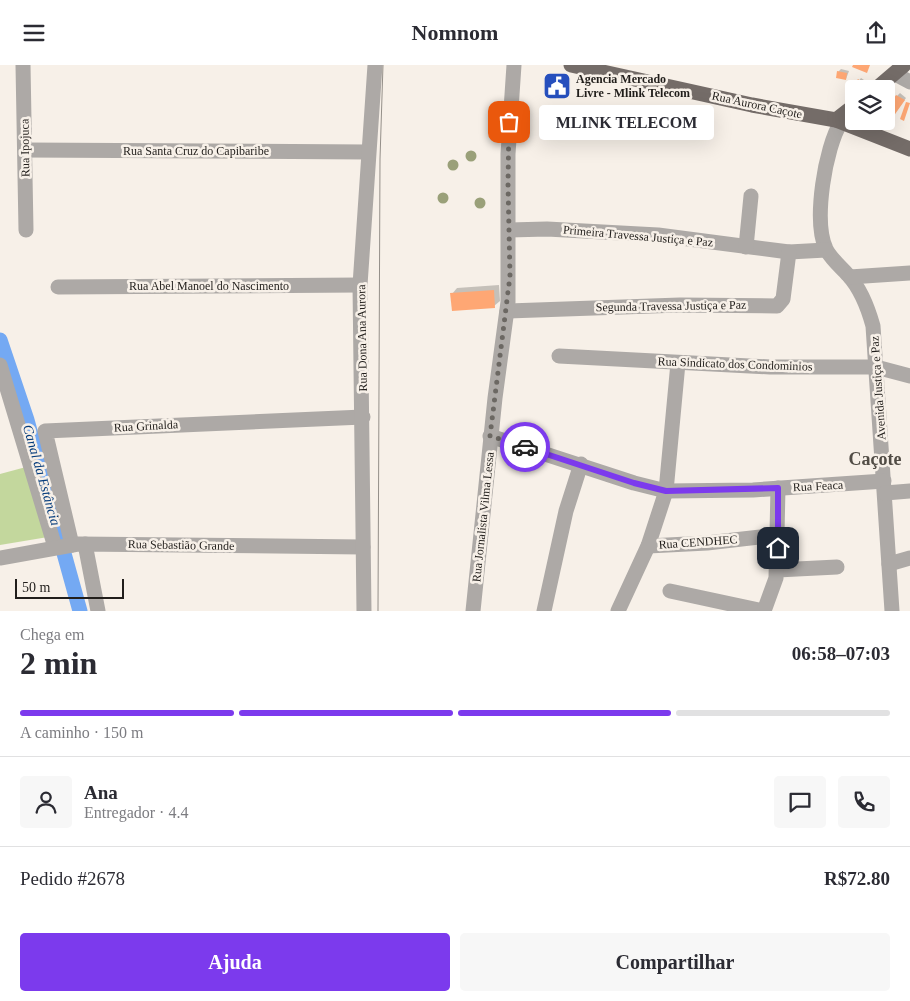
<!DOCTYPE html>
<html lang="pt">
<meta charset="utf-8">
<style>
:root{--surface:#fff;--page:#f7f7f7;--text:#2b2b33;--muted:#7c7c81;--line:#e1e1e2;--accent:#7c3aed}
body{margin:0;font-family:Georgia,serif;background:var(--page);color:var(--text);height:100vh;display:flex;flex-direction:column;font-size:19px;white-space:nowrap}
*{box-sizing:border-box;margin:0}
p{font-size:16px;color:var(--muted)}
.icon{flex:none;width:28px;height:28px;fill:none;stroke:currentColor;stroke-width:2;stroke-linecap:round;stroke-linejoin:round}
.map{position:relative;height:546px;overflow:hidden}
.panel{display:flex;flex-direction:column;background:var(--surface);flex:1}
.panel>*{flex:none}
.fabs{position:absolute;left:845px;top:15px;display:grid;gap:10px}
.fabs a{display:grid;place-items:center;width:50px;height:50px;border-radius:5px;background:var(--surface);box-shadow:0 5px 20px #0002;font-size:25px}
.scale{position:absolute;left:15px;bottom:12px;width:109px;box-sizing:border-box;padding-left:5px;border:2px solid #211e1b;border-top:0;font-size:14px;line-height:18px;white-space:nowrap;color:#211e1b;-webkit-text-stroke:4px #f7f0e8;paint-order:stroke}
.pin{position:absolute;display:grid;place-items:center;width:42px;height:42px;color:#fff;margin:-21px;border-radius:10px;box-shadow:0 2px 8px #0006}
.courier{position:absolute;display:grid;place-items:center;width:50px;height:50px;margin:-25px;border:4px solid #7c3aed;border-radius:50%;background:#fff;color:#222;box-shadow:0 1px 6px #0007}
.bubble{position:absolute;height:35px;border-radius:5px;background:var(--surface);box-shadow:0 5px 20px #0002;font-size:16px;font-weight:600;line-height:35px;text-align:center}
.headline em{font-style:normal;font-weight:600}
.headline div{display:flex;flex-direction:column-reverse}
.headline{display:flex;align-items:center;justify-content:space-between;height:85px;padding:0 20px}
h1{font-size:32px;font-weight:600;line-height:38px}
.bar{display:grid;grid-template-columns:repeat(4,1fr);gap:8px 5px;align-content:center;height:60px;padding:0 20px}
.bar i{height:6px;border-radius:4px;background:var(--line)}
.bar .selected{background:var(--accent)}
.bar p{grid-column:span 4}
.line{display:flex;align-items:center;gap:12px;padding:0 20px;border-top:1px solid var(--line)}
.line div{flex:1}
.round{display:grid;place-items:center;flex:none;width:52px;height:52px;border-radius:5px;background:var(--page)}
.button{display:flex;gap:10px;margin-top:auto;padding:10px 20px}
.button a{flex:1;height:58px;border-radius:5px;background:var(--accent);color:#fff;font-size:20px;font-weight:600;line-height:58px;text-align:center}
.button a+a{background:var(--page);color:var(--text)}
header{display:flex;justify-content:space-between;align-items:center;height:65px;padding:0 20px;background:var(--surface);font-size:22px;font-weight:600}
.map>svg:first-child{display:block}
</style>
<header><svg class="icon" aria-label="menu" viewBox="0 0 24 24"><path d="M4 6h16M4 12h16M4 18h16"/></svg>Nomnom<svg class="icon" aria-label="share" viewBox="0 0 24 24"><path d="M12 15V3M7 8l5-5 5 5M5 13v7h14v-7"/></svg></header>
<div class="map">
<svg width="910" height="546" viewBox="0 0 910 546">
<rect width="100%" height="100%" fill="#f7f0e8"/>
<polygon fill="#c3d79d" points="26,402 48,472 0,480 0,409"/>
<g fill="#0003">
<polygon points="841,4 849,6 846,14 838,7"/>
<polygon points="861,13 867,17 863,24 856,24 854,22"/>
<polygon points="900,28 906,33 895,48 897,31"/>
<polygon points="499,220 500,236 494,241 452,229 457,223"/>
</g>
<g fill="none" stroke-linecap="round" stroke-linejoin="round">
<polyline stroke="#74a9f3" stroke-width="15" points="0,275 27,355 80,546"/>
</g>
<g fill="#fea774">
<polygon points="853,0 870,0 867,8 852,2"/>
<polygon points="837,6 847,8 846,15 836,13"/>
<polygon points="858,14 866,20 864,24 852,22"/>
<polygon points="896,30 905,35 893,52 886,48 886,45"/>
<polygon points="906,37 910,38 904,56 900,54"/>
<polygon points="494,225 495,243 452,246 450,228"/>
</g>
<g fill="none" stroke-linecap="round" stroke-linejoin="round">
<g stroke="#ada9a6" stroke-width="15">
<polyline points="23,0 26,165"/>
<polyline points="895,9 910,17"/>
<path d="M 841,57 C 825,83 813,156 826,184 C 831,194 841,202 848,210 C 861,224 868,243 873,261 L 892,546"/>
<polyline points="25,85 368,87"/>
<polyline points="509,165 547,164 658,170 789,187 826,185"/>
<polyline points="746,182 751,131"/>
<polyline points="850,212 910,208"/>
<polyline points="58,222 360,220"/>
<polyline points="507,246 680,240 777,241 783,234 789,187"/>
<polyline points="559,291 770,302 876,302 910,311"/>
<polyline points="0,300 55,482"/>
<polyline points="490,371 634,418 666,426 753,425 884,416"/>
<polyline points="885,428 910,426"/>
<polyline points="85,479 98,546"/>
<polyline points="72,480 45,366 363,352"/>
<polyline points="648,481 707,478 778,470"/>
<polyline points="0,493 78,479 363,482"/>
<polyline points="889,499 910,493"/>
<polyline points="777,505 837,502"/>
<polyline points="670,526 763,546"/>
<polyline points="364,546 360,220 375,0"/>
<polyline points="473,546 495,333 508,237 508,89 514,0"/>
<polyline points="544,546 566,446 581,399"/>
<polyline points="618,546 648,481 666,426 678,298"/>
<polyline points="764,546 776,513 778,423"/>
</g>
<g stroke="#746c68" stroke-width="15">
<polyline points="571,0 752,40 836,55 910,84"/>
<polyline points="876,24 904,0"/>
<polyline points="836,55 854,41"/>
</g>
<polyline stroke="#948f89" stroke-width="1" points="378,546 380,94 383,0"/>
</g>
<g fill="#9aa079">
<circle cx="471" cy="91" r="5.5"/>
<circle cx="453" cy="100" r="5.5"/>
<circle cx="443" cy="133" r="5.5"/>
<circle cx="480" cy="138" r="5.5"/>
</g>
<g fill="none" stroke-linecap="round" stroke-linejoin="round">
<polyline stroke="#6c6863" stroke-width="5" stroke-dasharray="0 9" points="509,57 508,119 510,211 490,371 525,382"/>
<polyline stroke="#7c3aed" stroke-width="6" points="525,382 634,418 666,426 778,423 778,483"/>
</g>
<defs>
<symbol id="civic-square" viewBox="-11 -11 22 22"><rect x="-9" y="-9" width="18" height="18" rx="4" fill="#264fbd" stroke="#f7f0e8"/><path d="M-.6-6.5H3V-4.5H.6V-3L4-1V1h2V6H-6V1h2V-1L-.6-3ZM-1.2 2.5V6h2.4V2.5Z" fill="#fff"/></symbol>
</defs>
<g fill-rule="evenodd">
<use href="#civic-square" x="541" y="5" width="32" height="32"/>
</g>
<g text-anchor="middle" stroke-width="5" stroke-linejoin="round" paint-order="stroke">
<g font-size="12" font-weight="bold" fill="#211e1b" stroke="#f7f0e8" text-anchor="start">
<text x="576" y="18">Agencia Mercado<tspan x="576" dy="14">Livre - Mlink Telecom</tspan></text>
</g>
<g font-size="12" fill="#211e1b" stroke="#f7f0e8">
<text transform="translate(757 40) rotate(12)" y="4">Rua Aurora Caçote</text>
<text transform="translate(25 83) rotate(-91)" y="4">Rua Ipojuca</text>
<text x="196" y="90">Rua Santa Cruz do Capibaribe</text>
<text transform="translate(638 171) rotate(5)" y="4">Primeira Travessa Justiça e Paz</text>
<text x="209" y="225">Rua Abel Manoel do Nascimento</text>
<text transform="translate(671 241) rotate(-1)" y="4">Segunda Travessa Justiça e Paz</text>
<text transform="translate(362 273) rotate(-91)" y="4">Rua Dona Ana Aurora</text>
<text transform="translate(735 299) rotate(2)" y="4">Rua Sindicato dos Condominios</text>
<text transform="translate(878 323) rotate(-94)" y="4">Avenida Justiça e Paz</text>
<text transform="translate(146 361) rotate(-3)" y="4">Rua Grinalda</text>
<text transform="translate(818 421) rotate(-3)" y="4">Rua Feaca</text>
<text transform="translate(483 452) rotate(-84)" y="4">Rua Jornalista Vilma Lessa</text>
<text transform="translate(698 477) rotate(-4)" y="4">Rua CENDHEC</text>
<text transform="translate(181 480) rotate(1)" y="4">Rua Sebastião Grande</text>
</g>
<g font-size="14" font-style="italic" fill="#053c7c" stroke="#f7f0e8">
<text transform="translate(42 410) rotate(74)" y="5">Canal da Estância</text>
</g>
<g font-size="18" font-weight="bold" fill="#514c45" stroke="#f7f0e8">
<text x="875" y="400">Caçote</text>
</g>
</g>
</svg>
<div class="fabs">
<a><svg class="icon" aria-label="layers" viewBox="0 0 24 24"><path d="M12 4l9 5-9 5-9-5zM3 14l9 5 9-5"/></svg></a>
</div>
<div class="scale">50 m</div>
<div class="pin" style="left:509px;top:57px;background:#ea580c"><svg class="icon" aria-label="bag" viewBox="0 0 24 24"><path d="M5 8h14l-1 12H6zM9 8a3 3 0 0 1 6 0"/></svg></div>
<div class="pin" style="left:778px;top:483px;background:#1f2937"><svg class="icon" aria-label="home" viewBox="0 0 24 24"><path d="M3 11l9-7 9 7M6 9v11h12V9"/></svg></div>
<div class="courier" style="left:525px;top:382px"><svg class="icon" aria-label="car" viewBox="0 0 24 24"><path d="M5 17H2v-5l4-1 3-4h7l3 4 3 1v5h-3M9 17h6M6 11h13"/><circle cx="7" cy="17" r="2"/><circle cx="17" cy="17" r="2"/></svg></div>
<div class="bubble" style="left:539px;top:40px;width:175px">MLINK TELECOM</div>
</div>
<section class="panel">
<div class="headline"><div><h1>2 min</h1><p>Chega em</p></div><em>06:58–07:03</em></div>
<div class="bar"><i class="selected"></i><i class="selected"></i><i class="selected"></i><i></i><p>A caminho · 150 m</p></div>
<div class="line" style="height:90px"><a class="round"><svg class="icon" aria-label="person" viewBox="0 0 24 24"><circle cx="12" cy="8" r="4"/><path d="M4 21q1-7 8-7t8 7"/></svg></a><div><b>Ana</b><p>Entregador · 4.4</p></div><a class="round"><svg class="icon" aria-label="chat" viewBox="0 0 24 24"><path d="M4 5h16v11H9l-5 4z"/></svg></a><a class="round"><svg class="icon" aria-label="phone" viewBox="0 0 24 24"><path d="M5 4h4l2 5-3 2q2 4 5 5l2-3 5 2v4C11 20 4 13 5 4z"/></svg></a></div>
<div class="line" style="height:65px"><div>Pedido #2678</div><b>R$72.80</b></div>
<div class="button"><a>Ajuda</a><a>Compartilhar</a></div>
</section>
